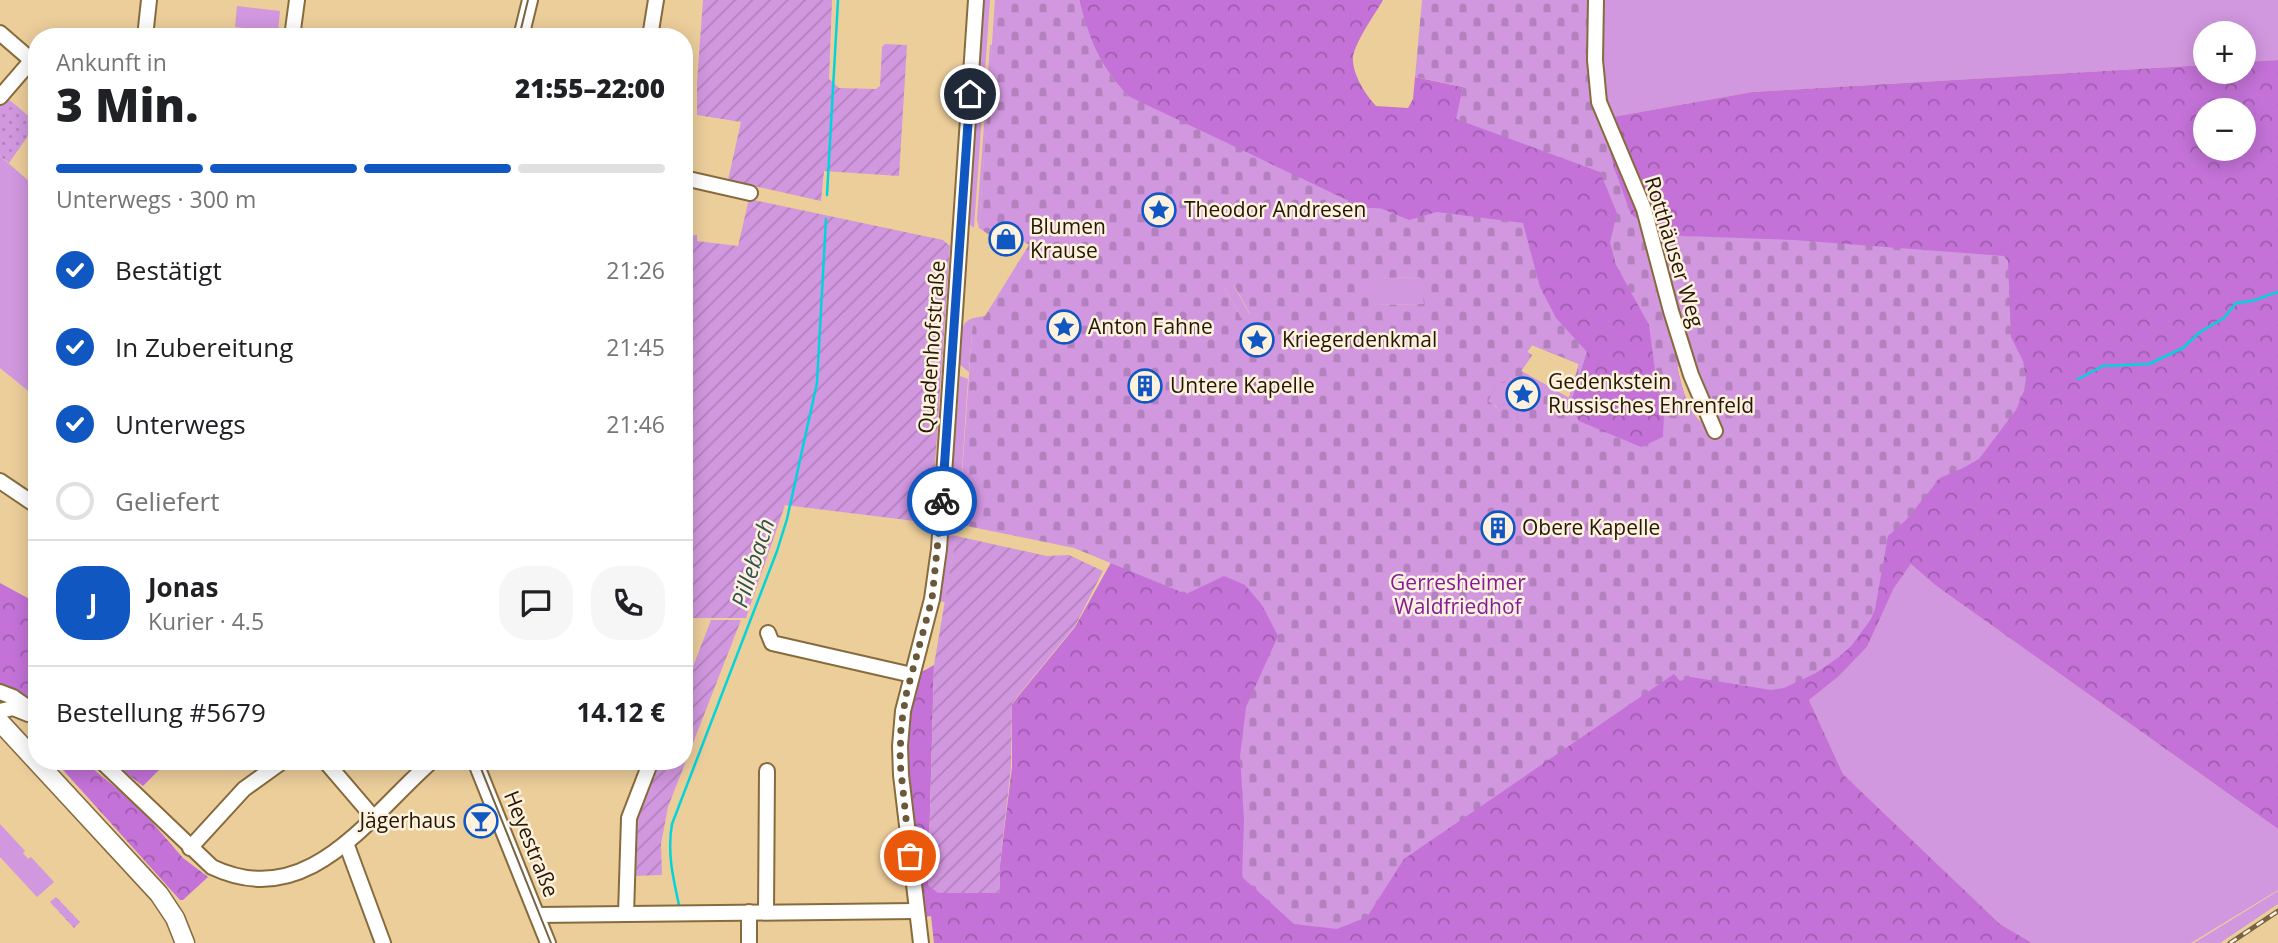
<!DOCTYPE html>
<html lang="de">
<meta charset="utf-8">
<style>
:root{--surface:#fff;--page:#f6f6f6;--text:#202124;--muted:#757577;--line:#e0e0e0;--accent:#1157c2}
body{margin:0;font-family:"Open Sans",sans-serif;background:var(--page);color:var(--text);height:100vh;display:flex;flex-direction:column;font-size:26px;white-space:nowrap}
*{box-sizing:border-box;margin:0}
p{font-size:23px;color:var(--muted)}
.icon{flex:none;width:38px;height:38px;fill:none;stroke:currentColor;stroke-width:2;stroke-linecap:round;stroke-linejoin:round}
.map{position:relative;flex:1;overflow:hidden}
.details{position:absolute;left:28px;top:28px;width:665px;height:742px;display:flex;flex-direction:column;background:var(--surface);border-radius:28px;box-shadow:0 4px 18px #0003}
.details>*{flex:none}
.buttons{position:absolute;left:2193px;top:21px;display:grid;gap:14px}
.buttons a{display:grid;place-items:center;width:63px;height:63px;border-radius:50%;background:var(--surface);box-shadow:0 4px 18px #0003;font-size:35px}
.pin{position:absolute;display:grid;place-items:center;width:60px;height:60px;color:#fff;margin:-30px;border:4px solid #fff;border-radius:50%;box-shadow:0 2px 7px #0007}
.courier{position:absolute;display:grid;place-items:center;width:70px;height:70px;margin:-35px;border:5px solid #1157c2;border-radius:50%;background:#fff;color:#222;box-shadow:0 2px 9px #0007}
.head em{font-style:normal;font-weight:800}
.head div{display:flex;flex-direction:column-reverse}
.head{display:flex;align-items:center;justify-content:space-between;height:119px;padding:0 28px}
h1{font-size:46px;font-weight:800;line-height:52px}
.bar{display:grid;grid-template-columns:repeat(4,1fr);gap:10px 7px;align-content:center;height:84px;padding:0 28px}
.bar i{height:9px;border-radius:5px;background:var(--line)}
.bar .on{background:var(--accent)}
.bar p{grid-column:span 4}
.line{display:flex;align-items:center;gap:18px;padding:0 28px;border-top:2px solid var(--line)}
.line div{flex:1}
.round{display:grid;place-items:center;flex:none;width:74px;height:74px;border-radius:28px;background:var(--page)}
ol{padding:0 28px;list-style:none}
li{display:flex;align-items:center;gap:21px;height:77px}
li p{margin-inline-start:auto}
li .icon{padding:7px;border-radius:50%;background:var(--accent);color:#fff;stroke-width:4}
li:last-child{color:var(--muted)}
li i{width:38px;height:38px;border:4px solid var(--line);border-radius:50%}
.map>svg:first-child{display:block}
</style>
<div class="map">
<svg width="2278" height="943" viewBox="0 0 2278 943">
<defs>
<pattern id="forest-crowns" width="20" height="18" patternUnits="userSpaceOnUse" patternTransform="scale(1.75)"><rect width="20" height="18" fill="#c472d8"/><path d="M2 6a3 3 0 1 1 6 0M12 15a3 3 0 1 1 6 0" fill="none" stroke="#9f5dad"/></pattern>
<pattern id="cemetery-stones" width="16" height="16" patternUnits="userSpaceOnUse" patternTransform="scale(1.75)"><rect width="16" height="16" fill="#d197df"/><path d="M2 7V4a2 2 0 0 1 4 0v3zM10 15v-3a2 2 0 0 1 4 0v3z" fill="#b381be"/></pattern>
<pattern id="park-dots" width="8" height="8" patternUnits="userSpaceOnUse" patternTransform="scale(1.75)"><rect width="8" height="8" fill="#d197df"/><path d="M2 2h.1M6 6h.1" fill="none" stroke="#b381be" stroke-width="1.8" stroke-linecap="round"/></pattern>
<pattern id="garden-furrows" width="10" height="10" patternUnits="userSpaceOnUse" patternTransform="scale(1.75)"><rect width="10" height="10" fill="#d197df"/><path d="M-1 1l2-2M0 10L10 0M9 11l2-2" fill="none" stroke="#b381be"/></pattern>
</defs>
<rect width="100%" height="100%" fill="#ecce9b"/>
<g fill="#d197df">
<polygon points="981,0 990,0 974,228 967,222"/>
<polygon points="1598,0 2278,0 2278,60 2244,62 2244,33 2205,33 2205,65 1752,92 1607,118 1600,85"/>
<polygon points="237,6 280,11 278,32 235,27"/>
<polygon points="990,45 992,45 979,228 977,219"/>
<polygon points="0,156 37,188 37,398 0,368"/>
<polygon points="1421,277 1424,304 1370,305 1369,285 1386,278"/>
<polygon points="1233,284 1250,315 1242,319 1225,289"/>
<path d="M 973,318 L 969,372 L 959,364 C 960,349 956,323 973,318 Z"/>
<polygon points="960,376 968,379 959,514 949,513"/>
<polygon points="1508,377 1529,392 1523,422 1487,401 1498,382"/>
<polygon points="948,535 956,536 945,602 938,601"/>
<polygon points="1911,564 1935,585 2278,829 2278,890 2191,943 2032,943 2000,924 1843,774 1809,700 1838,677 1867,647 1894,588"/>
<polygon points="0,824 25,851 23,853 28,859 31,857 54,882 37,897 0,857"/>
<polygon points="2278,891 2278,904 2220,943 2194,943"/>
</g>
<g fill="url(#forest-crowns)" fill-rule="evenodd">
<path d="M 1079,0 L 1383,0 C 1376,13 1351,47 1353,61 C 1354,77 1366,95 1376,106 L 1408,108 L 1413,99 L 1415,77 L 1463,87 L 1457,119 L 1607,118 L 1752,92 L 2205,65 L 2205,72 L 2244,72 L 2244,62 L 2278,60 L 2278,829 L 1935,585 L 1911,564 L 1894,588 L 1867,647 L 1838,677 L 1809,700 L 1843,774 L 2000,924 L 2032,943 L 934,943 L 931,916 L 925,917 L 907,759 L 910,710 L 920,673 L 934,665 L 928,885 L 1000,893 L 1000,864 L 1012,767 L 1012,704 L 1075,627 L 1226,356 L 1335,362 L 1424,304 L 1421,276 L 1128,96 C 1099,65 1089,40 1079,0 ZM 2205,110 L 2244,110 L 2244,149 L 2205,149 ZM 1532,345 L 1579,364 L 1569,398 L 1521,371 L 1532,355 L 1527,352 ZM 1685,363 L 1708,419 L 1701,422 C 1686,410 1682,385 1677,367 ZM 1509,377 L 1529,392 L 1523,422 L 1518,419 L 1515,407 L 1504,404 L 1497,408 L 1488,401 L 1498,382 L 1504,383 Z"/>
<polygon points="0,583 37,603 37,704 0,685"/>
<polygon points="55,761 83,761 87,764 137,805 183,858 208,877 183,900 180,900"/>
<polygon points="111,761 168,761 143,786"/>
</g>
<path fill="url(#cemetery-stones)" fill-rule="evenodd" d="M 995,0 L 1079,0 C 1090,40 1099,65 1128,96 L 1364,208 L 1380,208 L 1409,220 L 1437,212 L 1523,223 L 1540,287 L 1556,318 L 1587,352 L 1570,405 L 1579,421 L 1641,447 L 1663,437 L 1664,413 L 1656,378 L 1649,325 L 1616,265 L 1610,242 L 1617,213 L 1600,172 L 1456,119 L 1463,87 L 1415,77 L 1422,0 L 1593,0 L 1602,120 L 1614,168 L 1631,214 L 1659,235 L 1794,240 L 2004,256 L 2008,261 L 2011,337 L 2023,361 L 2026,378 L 2024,391 L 2016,410 L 1979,459 L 1965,467 L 1940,478 L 1906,520 L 1888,536 L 1875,609 L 1871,619 L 1852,645 L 1839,657 L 1816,673 L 1784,688 L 1771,690 L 1691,677 L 1680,681 L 1674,674 L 1404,859 L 1367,917 L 1337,929 L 1294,924 L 1242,877 L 1244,821 L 1240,756 L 1246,707 L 1278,636 L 1262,605 L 1245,585 L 1224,576 L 1186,594 L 1074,548 L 967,526 L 962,524 L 959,517 L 973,318 L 985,316 L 1029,245 L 1002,227 L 994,238 L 979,228 ZM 1420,277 L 1424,304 L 1370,305 L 1370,285 L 1386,278 ZM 1234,285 L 1250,314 L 1242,319 L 1225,289 ZM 1263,325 L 1271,328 L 1275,335 L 1271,338 L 1270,345 L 1256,353 L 1250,350 L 1245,352 L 1242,337 L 1249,331 ZM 1532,345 L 1579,364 L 1569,398 L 1521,371 L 1532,355 L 1527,352 ZM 1685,363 L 1708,419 L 1701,422 C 1686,410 1682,385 1677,367 ZM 1509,377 L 1529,392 L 1523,422 L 1518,419 L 1515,407 L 1504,404 L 1497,408 L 1488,401 L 1498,382 L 1504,383 Z"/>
<g fill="url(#park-dots)">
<polygon points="6,97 37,123 9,163 0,156 0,105"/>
<polygon points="56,897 80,922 74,928 50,902"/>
</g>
<g fill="url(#garden-furrows)">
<polygon points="703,0 832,0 829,79 839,88 876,89 880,86 882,47 885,44 907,45 899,176 824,171 821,201 728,180 741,122 697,115 697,82"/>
<polygon points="749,199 943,240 950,246 931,523 785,505 746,618 692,618 691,603 684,596 684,237 697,235 697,241 738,246"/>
<polygon points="956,536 1047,556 1069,555 1103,571 1075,626 1012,703 1011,767 1000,864 1000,893 938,893 928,885 934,665"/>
<polygon points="711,620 741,620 668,807 661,844 662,875 632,876 636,818 657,761 684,761 684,690"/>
</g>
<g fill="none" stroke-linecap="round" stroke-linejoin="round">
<g stroke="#00d4dc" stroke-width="2.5">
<polyline points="827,195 838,0"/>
<polyline points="2078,379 2103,366 2149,364 2183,348 2200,332 2224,318 2236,303 2252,301 2278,292"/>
<path d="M 679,905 C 673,878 667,852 672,824 L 777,551 L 787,519 L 813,401 L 817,383 L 826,219"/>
</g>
<defs>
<g id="minor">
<polyline points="1596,0 1595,60 1599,102 1644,209 1671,311 1691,375 1715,431"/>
<polyline points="0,33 37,65"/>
<polyline points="145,37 149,0"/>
<polyline points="292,37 297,0"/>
<polyline points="521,37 530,0"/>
<polyline points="650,37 656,0"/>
<polyline points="0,97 31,61"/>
<polyline points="684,178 750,193"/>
<polyline points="0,481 37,506"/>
<polyline points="768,633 772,643 912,675"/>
<polyline points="0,692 13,697 37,714"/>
<polyline points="0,711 13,708 28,714"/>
<path d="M 101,761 L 212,867 C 308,913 369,816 432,761"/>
<polyline points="325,761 373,817"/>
<polyline points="475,761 548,943"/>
<polyline points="346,843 383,943"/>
<polyline points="190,848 244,789 283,761"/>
<polyline points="749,912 749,943"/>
<polyline points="766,912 767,771"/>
<polyline points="626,914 629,818 651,761"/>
<polyline points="537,915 917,911"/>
<polyline points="921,943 901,775 900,746 903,711 932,599 939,549 976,0"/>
</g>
<polyline id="major" points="0,722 159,894 175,918 185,943"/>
</defs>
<use href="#minor" stroke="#876b3c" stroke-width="18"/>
<use href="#major" stroke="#876b3c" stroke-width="21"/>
<use href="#minor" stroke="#fff" stroke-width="14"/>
<use href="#major" stroke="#fff" stroke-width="18"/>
<g stroke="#776443" stroke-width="2">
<polyline points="519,37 528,0"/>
<polyline points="478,761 551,943"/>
</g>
<defs>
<polyline id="rail" points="2230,943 2278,911"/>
</defs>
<use href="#rail" stroke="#776443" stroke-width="5"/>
<use href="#rail" stroke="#fef1dd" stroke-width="2.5" stroke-dasharray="8" stroke-linecap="butt"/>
</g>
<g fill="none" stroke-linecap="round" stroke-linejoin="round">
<polyline stroke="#695839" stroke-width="7" stroke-dasharray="0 12.6" points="910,856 900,762 901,727 906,695 932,599 942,501"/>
<polyline stroke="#1157c2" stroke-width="9" points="942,501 970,94"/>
</g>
<defs>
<symbol id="sight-ring" viewBox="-11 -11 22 22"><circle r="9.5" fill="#fef1dd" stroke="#1157c2" stroke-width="1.5"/><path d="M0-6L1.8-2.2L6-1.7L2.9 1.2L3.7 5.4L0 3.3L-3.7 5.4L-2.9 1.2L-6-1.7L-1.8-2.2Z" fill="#1157c2"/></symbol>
<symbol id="shop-ring" viewBox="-11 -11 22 22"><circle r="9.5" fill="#fef1dd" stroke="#1157c2" stroke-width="1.5"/><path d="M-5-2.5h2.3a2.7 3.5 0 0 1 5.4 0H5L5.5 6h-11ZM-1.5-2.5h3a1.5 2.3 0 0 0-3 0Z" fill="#1157c2"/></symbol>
<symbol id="building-ring" viewBox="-11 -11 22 22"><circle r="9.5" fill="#fef1dd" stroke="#1157c2" stroke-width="1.5"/><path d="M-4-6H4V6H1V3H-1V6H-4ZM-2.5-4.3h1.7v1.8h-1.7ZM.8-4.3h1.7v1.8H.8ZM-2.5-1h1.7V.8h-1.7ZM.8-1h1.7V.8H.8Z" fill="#1157c2"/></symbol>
<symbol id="bar-ring" viewBox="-11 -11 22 22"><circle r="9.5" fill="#fef1dd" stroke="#1157c2" stroke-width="1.5"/><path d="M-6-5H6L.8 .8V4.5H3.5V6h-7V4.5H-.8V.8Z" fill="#1157c2"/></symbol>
</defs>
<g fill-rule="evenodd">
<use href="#sight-ring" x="1140" y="191" width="38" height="38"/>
<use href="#shop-ring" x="987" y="220" width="38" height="38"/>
<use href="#sight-ring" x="1045" y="308" width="38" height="38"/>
<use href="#sight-ring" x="1238" y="321" width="38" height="38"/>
<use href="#building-ring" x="1126" y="367" width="38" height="38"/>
<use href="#sight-ring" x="1504" y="375" width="38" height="38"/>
<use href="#building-ring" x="1479" y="509" width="38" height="38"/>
<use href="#bar-ring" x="462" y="802" width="38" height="38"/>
</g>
<g text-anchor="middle" stroke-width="5" stroke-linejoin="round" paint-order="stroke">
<g font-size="21" fill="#231804" stroke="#fef1dd" text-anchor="start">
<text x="1184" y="217">Theodor Andresen</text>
<text x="1030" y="234">Blumen<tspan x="1030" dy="24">Krause</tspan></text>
<text x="1088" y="334">Anton Fahne</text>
<text x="1282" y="347">Kriegerdenkmal</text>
<text x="1548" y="389">Gedenkstein<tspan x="1548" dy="24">Russisches Ehrenfeld</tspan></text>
<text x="1170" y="393">Untere Kapelle</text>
<text x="1522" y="535">Obere Kapelle</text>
<text x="456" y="828" text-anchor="end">Jägerhaus</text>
</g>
<g font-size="21" fill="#231804" stroke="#fef1dd">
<text transform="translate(1674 252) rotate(73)" y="7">Rotthäuser Weg</text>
<text transform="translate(932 347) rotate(-86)" y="7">Quadenhofstraße</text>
<text transform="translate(531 844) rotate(68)" y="7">Heyestraße</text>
</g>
<g font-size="21" fill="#841b99" stroke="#fef1dd">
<text x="1458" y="590">Gerresheimer<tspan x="1458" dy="24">Waldfriedhof</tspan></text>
</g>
<g font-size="23" font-style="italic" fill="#315354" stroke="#fef1dd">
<text transform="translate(753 563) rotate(-72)" y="8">Pillebach</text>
</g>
</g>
</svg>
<div class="buttons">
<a>+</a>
<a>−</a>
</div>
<div class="pin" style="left:910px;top:856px;background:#ea580c"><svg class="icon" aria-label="bag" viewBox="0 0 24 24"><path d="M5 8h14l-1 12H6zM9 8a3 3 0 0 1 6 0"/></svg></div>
<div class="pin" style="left:970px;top:94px;background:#1f2937"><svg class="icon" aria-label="home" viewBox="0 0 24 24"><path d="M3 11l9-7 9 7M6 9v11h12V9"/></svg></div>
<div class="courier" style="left:942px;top:501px"><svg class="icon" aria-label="bike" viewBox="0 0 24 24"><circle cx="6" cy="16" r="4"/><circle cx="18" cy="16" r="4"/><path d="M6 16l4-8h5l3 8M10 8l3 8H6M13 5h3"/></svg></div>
<section class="details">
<div class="head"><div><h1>3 Min.</h1><p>Ankunft in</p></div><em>21:55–22:00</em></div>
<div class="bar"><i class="on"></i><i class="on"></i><i class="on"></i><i></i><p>Unterwegs · 300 m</p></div>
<ol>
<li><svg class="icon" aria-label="check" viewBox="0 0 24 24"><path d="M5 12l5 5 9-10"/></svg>Bestätigt<p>21:26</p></li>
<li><svg class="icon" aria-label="check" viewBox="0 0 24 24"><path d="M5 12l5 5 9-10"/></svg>In Zubereitung<p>21:45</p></li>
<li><svg class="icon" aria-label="check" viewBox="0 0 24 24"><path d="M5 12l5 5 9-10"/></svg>Unterwegs<p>21:46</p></li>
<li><i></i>Geliefert</li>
</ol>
<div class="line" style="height:126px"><b class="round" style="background:var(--accent);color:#fff">J</b><div><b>Jonas</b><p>Kurier · 4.5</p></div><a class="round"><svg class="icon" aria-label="chat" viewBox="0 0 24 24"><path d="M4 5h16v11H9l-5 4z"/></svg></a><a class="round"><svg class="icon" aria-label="phone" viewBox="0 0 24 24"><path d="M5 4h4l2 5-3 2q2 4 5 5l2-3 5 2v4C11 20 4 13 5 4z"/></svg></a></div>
<div class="line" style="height:91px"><div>Bestellung #5679</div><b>14.12 €</b></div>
</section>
</div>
